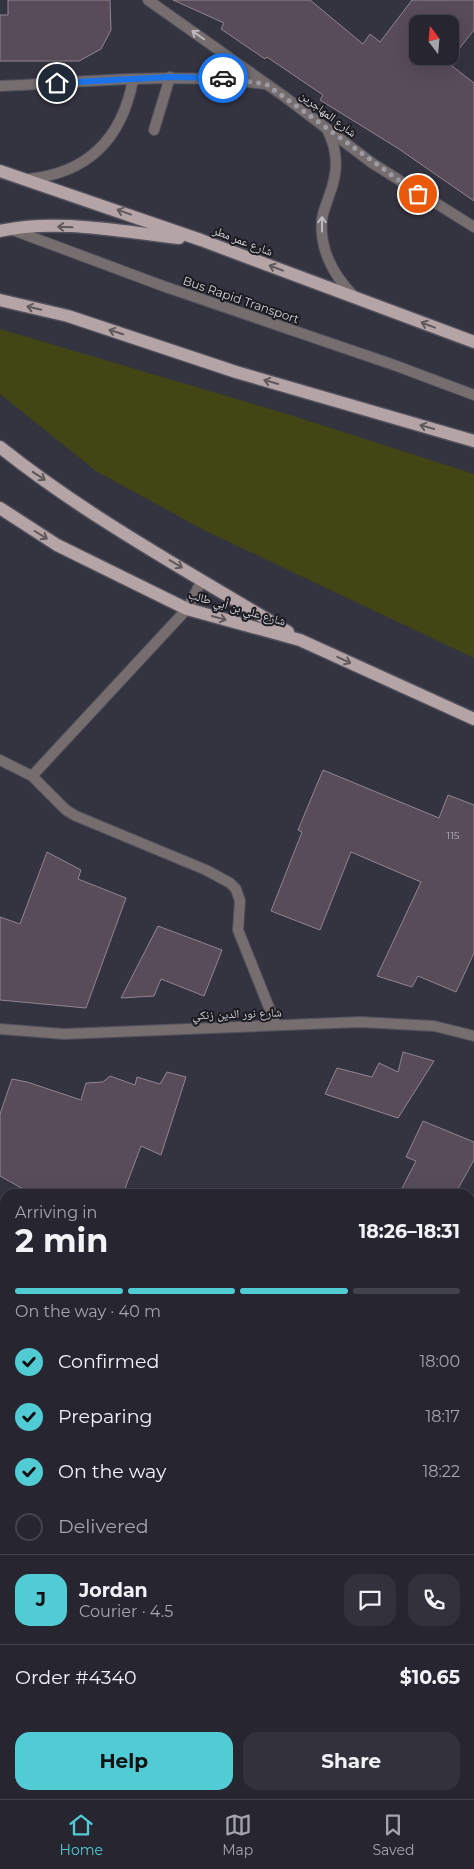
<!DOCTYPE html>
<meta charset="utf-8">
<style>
:root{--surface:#272630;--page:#33323c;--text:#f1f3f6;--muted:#a4a5ab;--line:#43434c;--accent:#51ccd4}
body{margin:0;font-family:Montserrat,"Noto Naskh Arabic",sans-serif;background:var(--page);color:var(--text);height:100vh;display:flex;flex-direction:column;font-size:19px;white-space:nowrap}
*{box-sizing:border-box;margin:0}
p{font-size:16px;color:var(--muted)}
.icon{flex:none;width:28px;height:28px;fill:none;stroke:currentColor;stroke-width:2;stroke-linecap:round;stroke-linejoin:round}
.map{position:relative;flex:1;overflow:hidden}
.side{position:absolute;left:0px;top:1189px;width:475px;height:611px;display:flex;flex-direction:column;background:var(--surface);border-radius:15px 15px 0 0;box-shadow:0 5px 20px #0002,0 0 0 1px var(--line)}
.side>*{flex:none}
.needle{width:32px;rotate:344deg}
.fabs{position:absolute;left:409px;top:15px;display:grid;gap:10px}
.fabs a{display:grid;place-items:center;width:50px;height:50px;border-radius:10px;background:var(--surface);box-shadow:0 5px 20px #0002,0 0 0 1px var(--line);font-size:25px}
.pin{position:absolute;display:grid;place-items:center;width:42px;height:42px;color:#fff;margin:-21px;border:2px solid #fff;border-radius:50%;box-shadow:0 1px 5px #0007}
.courier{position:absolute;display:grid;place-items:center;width:50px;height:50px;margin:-25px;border:4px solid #1a73e8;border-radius:50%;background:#fff;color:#222;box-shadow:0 1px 6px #0007}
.summary em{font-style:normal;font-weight:700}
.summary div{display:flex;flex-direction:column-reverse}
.summary{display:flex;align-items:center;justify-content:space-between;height:85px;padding:0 15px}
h1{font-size:32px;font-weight:700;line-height:38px}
.bar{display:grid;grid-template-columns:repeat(4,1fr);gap:8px 5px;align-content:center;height:60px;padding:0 15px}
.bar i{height:6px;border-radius:4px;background:var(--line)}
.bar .current{background:var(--accent)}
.bar p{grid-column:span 4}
.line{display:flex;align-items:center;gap:12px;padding:0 15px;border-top:1px solid var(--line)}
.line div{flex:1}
.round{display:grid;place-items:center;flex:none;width:52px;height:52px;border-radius:15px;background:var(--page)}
ol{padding:0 15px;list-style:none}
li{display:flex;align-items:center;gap:15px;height:55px}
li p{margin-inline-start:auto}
li .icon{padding:5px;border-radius:50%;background:var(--accent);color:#111;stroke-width:4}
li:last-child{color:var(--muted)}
li i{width:28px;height:28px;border:2px solid var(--line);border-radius:50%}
.cta{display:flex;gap:10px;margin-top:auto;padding:10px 15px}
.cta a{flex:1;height:58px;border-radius:15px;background:var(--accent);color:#111;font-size:20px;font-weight:700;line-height:58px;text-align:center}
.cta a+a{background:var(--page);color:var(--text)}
.dock{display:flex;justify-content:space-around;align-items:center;height:70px;border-top:1px solid var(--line);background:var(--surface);font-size:14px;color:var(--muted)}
.dock a{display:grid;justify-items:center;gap:2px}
.dock .current{color:var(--accent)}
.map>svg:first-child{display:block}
</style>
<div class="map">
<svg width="474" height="1799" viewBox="0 0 474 1799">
<rect width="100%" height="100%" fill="#343340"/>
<polygon fill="#424614" points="0,329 287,414 474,474 474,658 204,530 96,471 0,394"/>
<g fill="#574c58" stroke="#918591" fill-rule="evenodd">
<polygon points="8,0 110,0 111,30 101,49 79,61 0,61 0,15 8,15"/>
<path d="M 173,0 L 310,0 L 363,44 L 370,34 L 380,42 L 412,0 L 474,0 L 474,30 L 448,63 L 474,83 L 474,201 L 399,149 L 320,100 L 323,95 L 267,57 L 265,59 L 221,29 L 224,23 ZM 418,24 L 450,24 L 450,56 L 418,56 Z"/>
<polygon points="323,770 439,818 448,795 474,805 474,953 456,992 418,976 412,987 377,976 421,882 351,852 320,930 271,911 302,832 298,830"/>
<polygon points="47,852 81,870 78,879 126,898 86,1008 0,1000 0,917 20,924"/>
<polygon points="158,926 222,950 204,996 161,979 154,996 121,998"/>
<polygon points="403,1052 434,1061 398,1118 325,1094 337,1068 372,1077 379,1063 398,1072"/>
<polygon points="167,1072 186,1077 161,1155 141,1146 123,1194 32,1194 0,1176 0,1114 12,1079 27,1082 81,1100 86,1083 103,1082 110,1076 135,1085 137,1077 160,1084"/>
<polygon points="423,1121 474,1142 474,1160 455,1194 399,1194 416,1161 406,1157"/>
</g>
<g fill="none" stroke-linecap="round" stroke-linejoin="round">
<defs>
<g id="service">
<path d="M 327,129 C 339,153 338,172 329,196 C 327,203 323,211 322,219 C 319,248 333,275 353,295"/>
<polyline points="154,130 170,77"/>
<path d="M 28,179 C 89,173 122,138 133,80"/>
<polyline points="10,229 163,286 394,365 474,395"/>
</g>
<g id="minor">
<polyline points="148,0 285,97 372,163 474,227"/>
<path d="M 0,86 C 88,82 177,72 265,84"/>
<polyline points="0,760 32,776 187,609 202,580"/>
<polyline points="32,776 66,810 76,816 206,870 230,883 236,889 240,901 238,930 276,1025"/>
<polyline points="0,1335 5,1336"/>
<polyline points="470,1579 474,1584"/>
</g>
<g id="tertiary">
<polyline points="0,1029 64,1034 360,1022 434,1026 474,1036"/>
<polyline points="0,1629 5,1630"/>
<polyline points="283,1795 283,1799"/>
</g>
<g id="primary">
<polyline points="0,171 201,240 474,342"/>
<path d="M 0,231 C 55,218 123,232 179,238"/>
<polyline points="0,300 68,316 236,372 474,441"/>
<path d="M 0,447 C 89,518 191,573 288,632"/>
<polyline points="0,508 57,545 187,609 300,640 474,719"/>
</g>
</defs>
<use href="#service" stroke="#51505c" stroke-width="12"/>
<use href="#minor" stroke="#51505c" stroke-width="12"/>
<use href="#tertiary" stroke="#51505c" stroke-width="12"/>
<use href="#primary" stroke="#51505c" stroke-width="15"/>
<use href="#service" stroke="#756d6e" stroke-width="10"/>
<use href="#minor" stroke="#756d6e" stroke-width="10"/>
<use href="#tertiary" stroke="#756d6e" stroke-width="10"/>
<use href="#primary" stroke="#b4a4a5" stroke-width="12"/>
</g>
<defs><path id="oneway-shaft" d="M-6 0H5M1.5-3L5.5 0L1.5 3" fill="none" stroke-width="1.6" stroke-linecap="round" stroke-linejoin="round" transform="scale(1.25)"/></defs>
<g stroke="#bcbac0">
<use href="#oneway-shaft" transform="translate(198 35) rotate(-145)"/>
<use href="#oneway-shaft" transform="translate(322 224) rotate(-90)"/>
</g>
<g stroke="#60595c">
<use href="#oneway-shaft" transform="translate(124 212) rotate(-160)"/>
<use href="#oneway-shaft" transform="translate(65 227) rotate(-178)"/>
<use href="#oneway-shaft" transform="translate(276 268) rotate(-159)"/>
<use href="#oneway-shaft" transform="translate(34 308) rotate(-167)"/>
<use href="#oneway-shaft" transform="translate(428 325) rotate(-159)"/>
<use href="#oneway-shaft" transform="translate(116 332) rotate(-162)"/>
<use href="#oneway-shaft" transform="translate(271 382) rotate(-164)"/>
<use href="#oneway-shaft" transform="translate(427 427) rotate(-164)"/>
<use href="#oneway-shaft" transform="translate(39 476) rotate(33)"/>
<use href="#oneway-shaft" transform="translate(41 535) rotate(32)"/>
<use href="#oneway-shaft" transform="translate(176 564) rotate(31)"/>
<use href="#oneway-shaft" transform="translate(219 618) rotate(15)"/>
<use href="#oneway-shaft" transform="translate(344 660) rotate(25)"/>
</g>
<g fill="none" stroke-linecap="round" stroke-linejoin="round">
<polyline stroke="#9c9ca5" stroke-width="5" stroke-dasharray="0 9" points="223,78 266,84 418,194"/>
<polyline stroke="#1a73e8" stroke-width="6" points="57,83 170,77 223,78"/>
</g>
<g text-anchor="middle" stroke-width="4" stroke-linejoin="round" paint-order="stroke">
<g font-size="10" fill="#b5b2bb">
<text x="453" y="839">115</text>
</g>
<g font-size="12" fill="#d4d4dc" stroke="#1c1b21">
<text transform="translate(328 114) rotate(37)" y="4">شارع المهاجرين</text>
<text transform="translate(243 241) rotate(21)" y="4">شارع عمر مطر</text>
<text transform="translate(241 300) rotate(19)" y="4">Bus Rapid Transport</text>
<text transform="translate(237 608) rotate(16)" y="4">شارع علي بن أبي طالب</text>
<text transform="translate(237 1014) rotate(-2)" y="4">شارع نور الدين زنكي</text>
</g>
</g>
</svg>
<div class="fabs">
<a><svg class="needle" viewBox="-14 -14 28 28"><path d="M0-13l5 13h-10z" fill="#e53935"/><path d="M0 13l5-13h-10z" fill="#a4a5ab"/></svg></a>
</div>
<div class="pin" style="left:418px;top:194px;background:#ea580c"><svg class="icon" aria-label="bag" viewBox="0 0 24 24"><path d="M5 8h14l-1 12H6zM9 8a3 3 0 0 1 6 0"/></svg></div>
<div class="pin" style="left:57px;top:83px;background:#1f2937"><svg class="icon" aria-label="home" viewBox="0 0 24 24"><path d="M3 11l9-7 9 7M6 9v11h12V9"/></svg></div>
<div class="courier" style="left:223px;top:78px"><svg class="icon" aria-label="car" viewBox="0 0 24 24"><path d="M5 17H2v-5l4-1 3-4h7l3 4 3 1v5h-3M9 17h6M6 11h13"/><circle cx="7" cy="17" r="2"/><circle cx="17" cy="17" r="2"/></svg></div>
<section class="side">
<div class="summary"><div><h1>2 min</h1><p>Arriving in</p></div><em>18:26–18:31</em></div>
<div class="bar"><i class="current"></i><i class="current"></i><i class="current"></i><i></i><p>On the way · 40 m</p></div>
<ol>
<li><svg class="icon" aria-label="check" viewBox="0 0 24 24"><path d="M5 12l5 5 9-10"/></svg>Confirmed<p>18:00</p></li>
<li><svg class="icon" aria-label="check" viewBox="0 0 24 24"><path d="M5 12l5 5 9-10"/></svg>Preparing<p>18:17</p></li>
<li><svg class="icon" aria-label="check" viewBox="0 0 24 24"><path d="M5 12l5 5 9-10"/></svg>On the way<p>18:22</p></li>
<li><i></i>Delivered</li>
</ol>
<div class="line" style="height:90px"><b class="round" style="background:var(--accent);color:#111">J</b><div><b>Jordan</b><p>Courier · 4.5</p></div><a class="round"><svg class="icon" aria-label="chat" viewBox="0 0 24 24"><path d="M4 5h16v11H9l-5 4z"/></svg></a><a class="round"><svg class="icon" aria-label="phone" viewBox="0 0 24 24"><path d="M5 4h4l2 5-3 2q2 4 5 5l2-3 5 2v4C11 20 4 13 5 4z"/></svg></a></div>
<div class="line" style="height:65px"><div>Order #4340</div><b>$10.65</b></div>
<div class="cta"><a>Help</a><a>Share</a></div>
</section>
</div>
<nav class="dock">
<a class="current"><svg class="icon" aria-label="home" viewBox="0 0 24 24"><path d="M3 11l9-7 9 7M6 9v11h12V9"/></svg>Home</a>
<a><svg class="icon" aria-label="map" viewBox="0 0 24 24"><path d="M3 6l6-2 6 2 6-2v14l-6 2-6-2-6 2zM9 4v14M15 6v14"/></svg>Map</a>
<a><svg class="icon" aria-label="saved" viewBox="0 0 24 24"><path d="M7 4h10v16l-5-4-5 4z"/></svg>Saved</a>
</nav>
